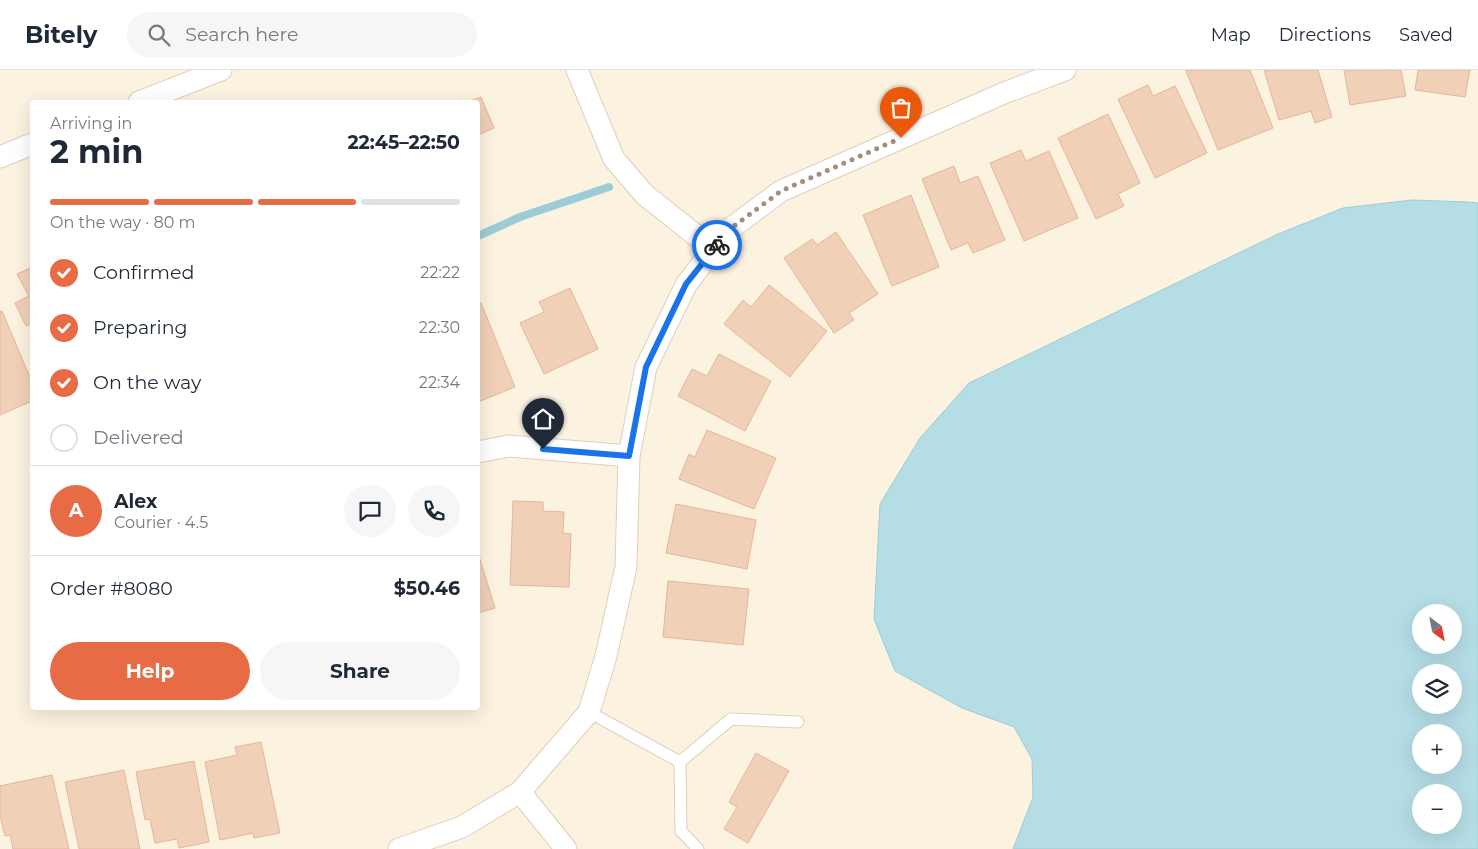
<!DOCTYPE html>
<meta charset="utf-8">
<style>
:root{--surface:#fff;--page:#f6f6f7;--text:#1f2937;--muted:#747a83;--line:#e0e1e3;--accent:#e76b45}
body{margin:0;font-family:Montserrat,sans-serif;background:var(--page);color:var(--text);height:100vh;display:flex;flex-direction:column;font-size:19px;white-space:nowrap}
*{box-sizing:border-box;margin:0}
p{font-size:16px;color:var(--muted)}
.icon{flex:none;width:28px;height:28px;fill:none;stroke:currentColor;stroke-width:2;stroke-linecap:round;stroke-linejoin:round}
.map{position:relative;flex:1;overflow:hidden}
.details{position:absolute;left:30px;top:30px;width:450px;height:610px;display:flex;flex-direction:column;background:var(--surface);border-radius:5px;box-shadow:0 5px 20px #0002}
.details>*{flex:none}
.needle{width:32px;rotate:148deg}
.controls{position:absolute;left:1412px;top:534px;display:grid;gap:10px}
.controls a{display:grid;place-items:center;width:50px;height:50px;border-radius:50%;background:var(--surface);box-shadow:0 5px 20px #0002;font-size:25px}
.pin{position:absolute;display:grid;place-items:center;width:42px;height:42px;color:#fff;margin:-51px -21px;border-radius:50% 50% 50% 0;rotate:-45deg;box-shadow:0 0 5px #0007}
.pin .icon{rotate:45deg}
.courier{position:absolute;display:grid;place-items:center;width:50px;height:50px;margin:-25px;border:4px solid #1a73e8;border-radius:50%;background:#fff;color:#222;box-shadow:0 1px 6px #0007}
.summary em{font-style:normal;font-weight:700}
.summary div{display:flex;flex-direction:column-reverse}
.summary{display:flex;align-items:center;justify-content:space-between;height:85px;padding:0 20px}
h1{font-size:32px;font-weight:700;line-height:38px}
.bar{display:grid;grid-template-columns:repeat(4,1fr);gap:8px 5px;align-content:center;height:60px;padding:0 20px}
.bar i{height:6px;border-radius:4px;background:var(--line)}
.bar .on{background:var(--accent)}
.bar p{grid-column:span 4}
.line{display:flex;align-items:center;gap:12px;padding:0 20px;border-top:1px solid var(--line)}
.line div{flex:1}
.round{display:grid;place-items:center;flex:none;width:52px;height:52px;border-radius:26px;background:var(--page)}
ol{padding:0 20px;list-style:none}
li{display:flex;align-items:center;gap:15px;height:55px}
li p{margin-inline-start:auto}
li .icon{padding:5px;border-radius:50%;background:var(--accent);color:#fff;stroke-width:4}
li:last-child{color:var(--muted)}
li i{width:28px;height:28px;border:2px solid var(--line);border-radius:50%}
.action{display:flex;gap:10px;margin-top:auto;padding:10px 20px}
.action a{flex:1;height:58px;border-radius:30px;background:var(--accent);color:#fff;font-size:20px;font-weight:700;line-height:58px;text-align:center}
.action a+a{background:var(--page);color:var(--text)}
header{display:flex;align-items:center;gap:30px;box-sizing:border-box;height:70px;padding:0 25px;background:var(--surface);border-bottom:1px solid var(--line)}
header strong{font-size:24px}
nav{display:flex;gap:28px;margin-inline-start:auto;font-size:18px}
.search{width:350px;height:45px;background:var(--page);display:flex;align-items:center;gap:12px;box-sizing:border-box;padding:0 18px;border-radius:28px;color:var(--muted);font-size:19px}
.map>svg:first-child{display:block}
</style>
<header>
<strong>Bitely</strong>
<div class="search"><svg class="icon" aria-label="search" viewBox="0 0 24 24"><circle cx="10" cy="10" r="6"/><path d="M15 15l6 6"/></svg>Search here</div>
<nav><a>Map</a><a>Directions</a><a>Saved</a></nav>
</header>
<div class="map">
<svg width="1478" height="779" viewBox="0 0 1478 779">
<rect width="100%" height="100%" fill="#fcf2e0"/>
<path fill="#b5dde5" stroke="#9ccdd7" fill-rule="evenodd" d="M 1412,130 L 1468,132 L 1478,133 L 1478,779 L 1013,779 L 1033,727 L 1032,689 L 1014,657 L 962,638 L 895,601 L 874,549 L 880,434 L 920,368 L 969,313 L 1278,164 L 1343,138 ZM 1421,542 L 1454,542 L 1454,575 L 1421,575 ZM 1421,602 L 1454,602 L 1454,635 L 1421,635 ZM 1421,662 L 1454,662 L 1454,695 L 1421,695 ZM 1421,722 L 1454,722 L 1454,755 L 1421,755 Z"/>
<g fill="none" stroke-linecap="round" stroke-linejoin="round">
<polyline stroke="#9ccdd7" stroke-width="8" points="478,166 520,147 609,117"/>
</g>
<g fill="#f1d0b8" stroke="#e4b699">
<polygon points="1188,0 1250,0 1273,58 1218,80 1186,1"/>
<polygon points="1264,0 1318,0 1332,47 1315,53 1311,41 1279,50"/>
<polygon points="1344,0 1401,0 1406,26 1350,35"/>
<polygon points="1418,0 1470,0 1465,27 1415,20"/>
<polygon points="1148,15 1153,26 1175,16 1207,83 1155,108 1118,29"/>
<polygon points="481,27 494,58 478,65 478,32 467,32"/>
<polygon points="1108,44 1140,113 1118,124 1124,136 1096,149 1058,68"/>
<polygon points="1021,80 1026,91 1049,81 1078,148 1024,171 990,93"/>
<polygon points="954,96 960,113 978,106 1005,170 973,183 968,173 951,180 922,109"/>
<polygon points="911,125 939,197 892,216 863,145"/>
<polygon points="836,162 878,224 849,243 854,250 834,263 784,188 812,169 817,175"/>
<polygon points="32,197 32,253 26,256 15,233 29,226 17,204"/>
<polygon points="769,215 827,261 790,307 724,254 743,230 751,237"/>
<polygon points="570,218 598,279 544,304 520,253 544,242 539,232"/>
<polygon points="481,233 515,317 478,332 478,234"/>
<polygon points="2,241 32,312 32,331 0,345 0,242"/>
<polygon points="719,284 771,311 745,361 678,326 692,299 707,306"/>
<polygon points="707,360 776,388 754,439 679,409 689,384 695,387"/>
<polygon points="513,431 543,432 543,441 564,442 563,463 571,464 569,517 510,515"/>
<polygon points="676,434 756,450 747,499 666,483"/>
<polygon points="478,483 495,538 478,543"/>
<polygon points="668,511 749,519 743,575 663,567"/>
<polygon points="261,672 280,763 254,768 253,763 220,770 205,692 237,685 235,677"/>
<polygon points="756,683 789,701 748,773 724,759 737,737 729,732"/>
<polygon points="194,691 209,772 179,778 177,769 155,773 150,749 145,750 136,702"/>
<polygon points="124,700 140,779 79,779 65,712"/>
<polygon points="52,705 69,779 13,779 10,765 5,766 0,746 0,716"/>
</g>
<g fill="none" stroke-linecap="round" stroke-linejoin="round">
<defs>
<g id="service">
<polyline points="589,642 680,692 681,761 698,779"/>
<polyline points="680,692 731,649 798,652"/>
</g>
<g id="minor">
<polyline points="577,0 614,89 645,125 713,179"/>
<polyline points="139,32 221,0"/>
<polyline points="0,87 32,74"/>
<polyline points="478,382 508,376 629,386"/>
<polyline points="520,722 566,779"/>
<polyline points="399,779 462,757 520,722 589,642 606,586 626,497 629,386 646,297 686,215 726,162 781,121 1004,23 1065,0"/>
</g>
</defs>
<use href="#service" stroke="#e0cebd" stroke-width="13"/>
<use href="#minor" stroke="#e0cebd" stroke-width="23"/>
<use href="#service" stroke="#fff" stroke-width="11"/>
<use href="#minor" stroke="#fff" stroke-width="21"/>
</g>
<g fill="none" stroke-linecap="round" stroke-linejoin="round">
<polyline stroke="#a38e7d" stroke-width="5" stroke-dasharray="0 9" points="717,175 726,162 781,121 901,68"/>
<polyline stroke="#1a73e8" stroke-width="6" points="543,379 629,386 646,297 686,214 717,175"/>
</g>
</svg>
<div class="controls">
<a><svg class="needle" viewBox="-14 -14 28 28"><path d="M0-13l5 13h-10z" fill="#e53935"/><path d="M0 13l5-13h-10z" fill="#747a83"/></svg></a>
<a><svg class="icon" aria-label="layers" viewBox="0 0 24 24"><path d="M12 4l9 5-9 5-9-5zM3 14l9 5 9-5"/></svg></a>
<a>+</a>
<a>−</a>
</div>
<div class="pin" style="left:901px;top:68px;background:#ea580c"><svg class="icon" aria-label="bag" viewBox="0 0 24 24"><path d="M5 8h14l-1 12H6zM9 8a3 3 0 0 1 6 0"/></svg></div>
<div class="pin" style="left:543px;top:379px;background:#1f2937"><svg class="icon" aria-label="home" viewBox="0 0 24 24"><path d="M3 11l9-7 9 7M6 9v11h12V9"/></svg></div>
<div class="courier" style="left:717px;top:175px"><svg class="icon" aria-label="bike" viewBox="0 0 24 24"><circle cx="6" cy="16" r="4"/><circle cx="18" cy="16" r="4"/><path d="M6 16l4-8h5l3 8M10 8l3 8H6M13 5h3"/></svg></div>
<section class="details">
<div class="summary"><div><h1>2 min</h1><p>Arriving in</p></div><em>22:45–22:50</em></div>
<div class="bar"><i class="on"></i><i class="on"></i><i class="on"></i><i></i><p>On the way · 80 m</p></div>
<ol>
<li><svg class="icon" aria-label="check" viewBox="0 0 24 24"><path d="M5 12l5 5 9-10"/></svg>Confirmed<p>22:22</p></li>
<li><svg class="icon" aria-label="check" viewBox="0 0 24 24"><path d="M5 12l5 5 9-10"/></svg>Preparing<p>22:30</p></li>
<li><svg class="icon" aria-label="check" viewBox="0 0 24 24"><path d="M5 12l5 5 9-10"/></svg>On the way<p>22:34</p></li>
<li><i></i>Delivered</li>
</ol>
<div class="line" style="height:90px"><b class="round" style="background:var(--accent);color:#fff">A</b><div><b>Alex</b><p>Courier · 4.5</p></div><a class="round"><svg class="icon" aria-label="chat" viewBox="0 0 24 24"><path d="M4 5h16v11H9l-5 4z"/></svg></a><a class="round"><svg class="icon" aria-label="phone" viewBox="0 0 24 24"><path d="M5 4h4l2 5-3 2q2 4 5 5l2-3 5 2v4C11 20 4 13 5 4z"/></svg></a></div>
<div class="line" style="height:65px"><div>Order #8080</div><b>$50.46</b></div>
<div class="action"><a>Help</a><a>Share</a></div>
</section>
</div>
